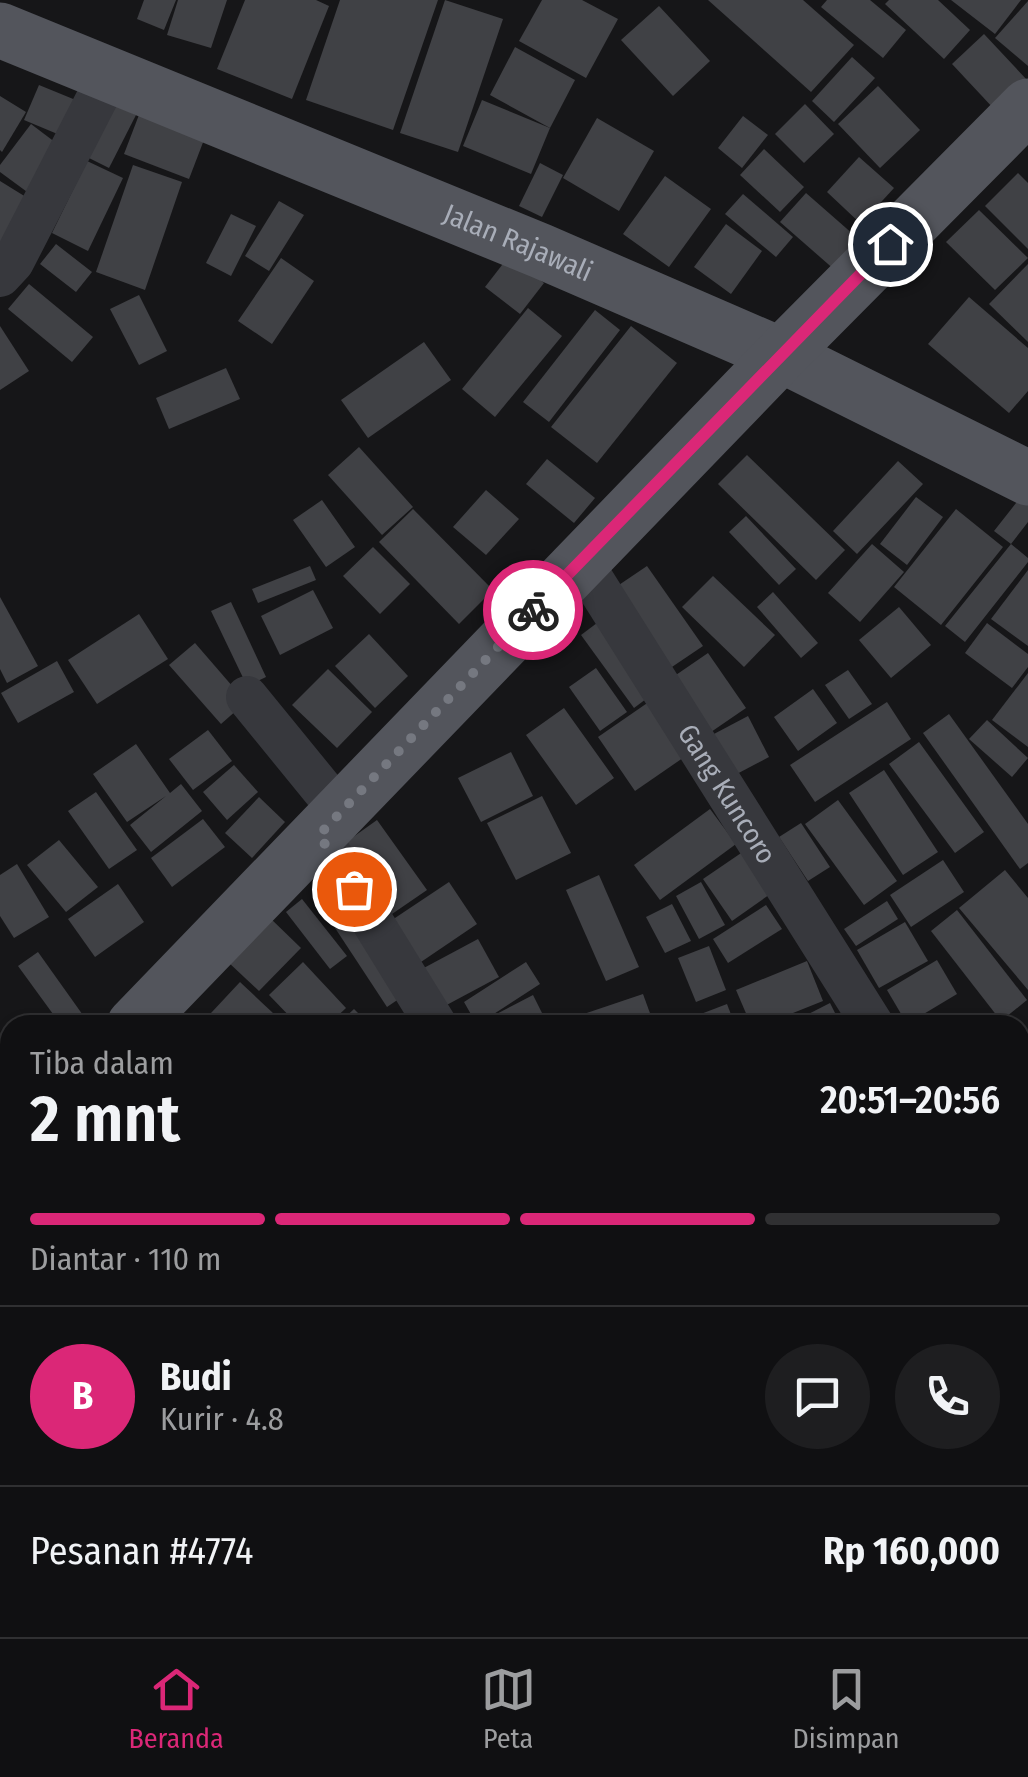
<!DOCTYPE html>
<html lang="id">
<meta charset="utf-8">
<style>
:root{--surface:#101012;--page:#1e1e20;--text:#f1f3f6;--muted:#9c9d9f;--line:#303032;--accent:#db2777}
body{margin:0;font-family:"Fira Sans Condensed",sans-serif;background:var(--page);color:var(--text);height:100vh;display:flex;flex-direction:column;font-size:38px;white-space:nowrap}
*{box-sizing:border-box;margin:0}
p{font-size:32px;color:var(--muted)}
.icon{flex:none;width:55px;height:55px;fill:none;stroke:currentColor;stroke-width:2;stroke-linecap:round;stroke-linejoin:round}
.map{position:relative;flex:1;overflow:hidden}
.side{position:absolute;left:0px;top:1015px;width:1030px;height:622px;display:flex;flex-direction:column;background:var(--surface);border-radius:30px 30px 0 0;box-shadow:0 2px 8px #0004,0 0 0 2px var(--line)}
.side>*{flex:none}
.pin{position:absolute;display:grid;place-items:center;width:85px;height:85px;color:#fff;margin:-42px;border:5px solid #fff;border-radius:50%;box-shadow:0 2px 10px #0007}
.courier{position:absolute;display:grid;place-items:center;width:100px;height:100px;margin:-50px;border:8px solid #db2777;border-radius:50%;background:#fff;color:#222;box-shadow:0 2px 12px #0007}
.summary em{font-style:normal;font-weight:600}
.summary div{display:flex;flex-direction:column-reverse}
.summary{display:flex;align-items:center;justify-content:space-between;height:170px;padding:0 30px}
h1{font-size:65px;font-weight:600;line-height:75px}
.bar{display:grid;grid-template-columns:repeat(4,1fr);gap:15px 10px;align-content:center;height:120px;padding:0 30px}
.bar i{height:12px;border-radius:8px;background:var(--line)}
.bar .active{background:var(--accent)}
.bar p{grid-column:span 4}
.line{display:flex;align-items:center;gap:25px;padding:0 30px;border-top:2px solid var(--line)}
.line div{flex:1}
.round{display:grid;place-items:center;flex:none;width:105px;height:105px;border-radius:52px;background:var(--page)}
.menu{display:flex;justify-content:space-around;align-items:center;height:140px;border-top:2px solid var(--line);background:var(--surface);font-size:28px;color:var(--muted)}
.menu a{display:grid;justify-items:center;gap:5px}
.menu .active{color:var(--accent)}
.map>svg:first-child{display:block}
</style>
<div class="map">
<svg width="1028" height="1637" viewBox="0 0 1028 1637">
<rect width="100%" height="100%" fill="#161618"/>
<g fill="#1e261f">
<polygon points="1028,1279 1028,1489 1020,1493 1020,1283"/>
<polygon points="1028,1518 1028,1637 792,1637 810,1628 1020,1628 1020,1522"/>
<polygon points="10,1600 10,1628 520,1628 523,1637 0,1637 0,1608"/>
</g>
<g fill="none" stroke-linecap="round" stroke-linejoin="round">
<g stroke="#2c353c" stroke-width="9">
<polyline points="1020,1504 1028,1500"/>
<polyline points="755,1637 774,1628"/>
</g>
</g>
<g fill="#404145">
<polygon points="144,0 176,0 164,30 137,19"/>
<polygon points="178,0 227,0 211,48 167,35"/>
<polygon points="245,0 316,0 329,6 292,99 217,69"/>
<polygon points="340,0 438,0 393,130 306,100"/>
<polygon points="445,0 503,19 458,152 400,133"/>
<polygon points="542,0 582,0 618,19 586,78 519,41"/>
<polygon points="708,0 803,0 854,45 811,92"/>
<polygon points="827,0 870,0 906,30 883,58 821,7"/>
<polygon points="889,0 938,0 970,30 944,59 885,4"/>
<polygon points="951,0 1021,0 995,34"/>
<polygon points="1028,1 1028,66 995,38"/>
<polygon points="659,6 710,61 673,96 621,40"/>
<polygon points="984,34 1027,80 995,110 952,64"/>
<polygon points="515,47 575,80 550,128 490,95"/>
<polygon points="852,57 875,78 834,122 812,101"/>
<polygon points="39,85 83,103 67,138 24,120"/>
<polygon points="878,86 920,130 880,168 838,124"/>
<polygon points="0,96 26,112 2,152 0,150"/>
<polygon points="482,100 550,128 531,174 463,146"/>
<polygon points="107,101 136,115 109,168 81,154"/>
<polygon points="805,104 834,134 804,163 775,134"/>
<polygon points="142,107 207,132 189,179 124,154"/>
<polygon points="743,116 768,135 742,168 718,148"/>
<polygon points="597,118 654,151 619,211 563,178"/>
<polygon points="31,124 68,152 34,197 0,172 0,165"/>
<polygon points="764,149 804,187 780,212 740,175"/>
<polygon points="859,157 894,188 861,224 827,192"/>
<polygon points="87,161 123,178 88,251 52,233"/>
<polygon points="540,163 563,175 542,217 519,206"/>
<polygon points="133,165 182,182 145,290 96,272"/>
<polygon points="1018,173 1028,183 1028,249 985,206"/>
<polygon points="665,176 711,209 669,267 623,234"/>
<polygon points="0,181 34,202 0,255"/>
<polygon points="806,193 862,242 836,271 780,222"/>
<polygon points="743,194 793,237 776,257 725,214"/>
<polygon points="279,201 304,215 269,271 245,256"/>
<polygon points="979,210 1028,258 995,290 946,242"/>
<polygon points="231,214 256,226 231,276 206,263"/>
<polygon points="726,224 762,251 731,294 694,267"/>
<polygon points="56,244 92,272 76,292 40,264"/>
<polygon points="509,256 544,283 520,314 485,287"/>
<polygon points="281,258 314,281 272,344 238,321"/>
<polygon points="1028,264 1028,342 989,304"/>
<polygon points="29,284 93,337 72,362 8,309"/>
<polygon points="139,295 167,351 139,365 110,309"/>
<polygon points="969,297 1028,348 1028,391 1009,413 928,344"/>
<polygon points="528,308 562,336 495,417 462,389"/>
<polygon points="595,310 620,330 549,422 523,402"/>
<polygon points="0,326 29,371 0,390"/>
<polygon points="631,326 677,363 597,463 551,427"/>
<polygon points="424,342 451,380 368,438 341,400"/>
<polygon points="226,368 240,399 169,429 156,398"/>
<polygon points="359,447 413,507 382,535 328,475"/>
<polygon points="747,455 845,550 816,580 718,484"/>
<polygon points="547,459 595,498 574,523 526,484"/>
<polygon points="898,461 923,484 857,554 833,531"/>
<polygon points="486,490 519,519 486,555 453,527"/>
<polygon points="916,497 943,517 907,565 880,544"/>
<polygon points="1020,498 1028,504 1028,522 1011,544 1028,558 1028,562 965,642 945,626 1011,544 994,531"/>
<polygon points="322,500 355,547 326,567 293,520"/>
<polygon points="413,509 493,590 459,624 379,542"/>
<polygon points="956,509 1003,547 941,625 894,587"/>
<polygon points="746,516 796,569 779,585 729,532"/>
<polygon points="872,544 904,572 860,622 828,593"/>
<polygon points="373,547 410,584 380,614 343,576"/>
<polygon points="310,566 316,580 258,603 252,589"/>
<polygon points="647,566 703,646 666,671 610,591"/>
<polygon points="1028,570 1028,646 991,619"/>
<polygon points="713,576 775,635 744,667 682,607"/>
<polygon points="313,590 333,628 280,655 261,616"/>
<polygon points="773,592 818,643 801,658 757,607"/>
<polygon points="0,597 38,666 7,683 0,669"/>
<polygon points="231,602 266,677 247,686 211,611"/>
<polygon points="899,607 931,645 891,678 859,640"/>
<polygon points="139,614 168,659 97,704 68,660"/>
<polygon points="601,620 654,693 634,708 581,635"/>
<polygon points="987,623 1028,654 1028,667 1012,688 965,653"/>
<polygon points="369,634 408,676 375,708 335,666"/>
<polygon points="195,643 246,702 221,724 169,665"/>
<polygon points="708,653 746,708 711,732 673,677"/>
<polygon points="57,661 74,692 18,723 1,693"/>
<polygon points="596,668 627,712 600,731 569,687"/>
<polygon points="328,669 372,712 337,748 292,705"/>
<polygon points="848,670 872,704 849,719 825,685"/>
<polygon points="1028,673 1028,747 992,720"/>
<polygon points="813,689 837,723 798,751 774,717"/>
<polygon points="656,697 693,751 635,791 598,737"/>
<polygon points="887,702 911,739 815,802 790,765"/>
<polygon points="564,708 614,778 576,805 526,735"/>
<polygon points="949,714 1028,824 1028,863 1020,869 923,733"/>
<polygon points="748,716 769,757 733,776 712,735"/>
<polygon points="987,720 1028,758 1012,777 969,739"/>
<polygon points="208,730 232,761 193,790 169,759"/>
<polygon points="919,742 984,832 955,853 889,764"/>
<polygon points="136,744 170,793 181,784 202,811 151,852 130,825 166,796 127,822 93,774"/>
<polygon points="511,752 533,796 481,822 458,778"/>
<polygon points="234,765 258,792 227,820 203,792"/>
<polygon points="884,770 938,852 903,875 849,793"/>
<polygon points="96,792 137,850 109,869 68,811"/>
<polygon points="542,796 571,853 516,880 487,823"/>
<polygon points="259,797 285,822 252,858 225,833"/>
<polygon points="838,800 897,881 864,905 805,824"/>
<polygon points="710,809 736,844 660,900 634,865"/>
<polygon points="203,819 225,847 172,887 151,858"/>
<polygon points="377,820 427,890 392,914 342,845"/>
<polygon points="801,823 830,867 808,881 779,837"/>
<polygon points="59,840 98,887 66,912 27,865"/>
<polygon points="747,849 776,890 732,921 703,879"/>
<polygon points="943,860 964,892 911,927 890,895"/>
<polygon points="17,864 49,917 14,938 0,916 0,875"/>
<polygon points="1005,870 1028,898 1028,990 959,908"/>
<polygon points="599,875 639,967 606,981 566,890"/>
<polygon points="449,882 477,924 418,964 389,922"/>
<polygon points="701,882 725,925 699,939 676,896"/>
<polygon points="118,884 144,922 95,957 68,919"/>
<polygon points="338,885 409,992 387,1007 316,899"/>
<polygon points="302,899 347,956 330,969 286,912"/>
<polygon points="887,901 898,919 856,946 844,929"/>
<polygon points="672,904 691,941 665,953 646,917"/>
<polygon points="766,905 782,929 728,963 713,939"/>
<polygon points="957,910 1027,1000 1001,1021 931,931"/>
<polygon points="269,917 301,948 259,991 227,961"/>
<polygon points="905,922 928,961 879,988 857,950"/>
<polygon points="478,939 499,977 441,1008 420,970"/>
<polygon points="709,946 726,990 696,1002 678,958"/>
<polygon points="38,952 85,1018 76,1025 61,1025 18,966"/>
<polygon points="937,960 957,994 907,1024 887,990"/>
<polygon points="807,961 823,1001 763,1025 751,1025 736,990"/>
<polygon points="303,962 346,1008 328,1025 298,1025 269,995"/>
<polygon points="526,962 540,984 483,1021 533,995 548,1025 477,1025 464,1002"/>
<polygon points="240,982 274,1014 264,1025 223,1025 211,1013"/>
<polygon points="643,994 651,1016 625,1025 561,1025 560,1022"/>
<polygon points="830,1003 841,1025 787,1025"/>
<polygon points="727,1004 735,1025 696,1025 693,1017"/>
<polygon points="354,1009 370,1025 337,1025"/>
<polygon points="1028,1071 1028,1103 1020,1108 1020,1076"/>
<polygon points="1028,1111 1028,1143 1020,1146 1020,1115"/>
<polygon points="1028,1148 1028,1192 1020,1175 1020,1152"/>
<polygon points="10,1223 10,1277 0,1266 0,1232"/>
<polygon points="10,1354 10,1440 5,1444 0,1437 0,1360"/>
</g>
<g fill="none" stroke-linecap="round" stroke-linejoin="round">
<g stroke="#37383d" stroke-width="42">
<polyline points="0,276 13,262 109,75"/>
<path id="s1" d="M 581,561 L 873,1025"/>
<polyline points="247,697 340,811"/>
<polyline points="319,835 436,1025"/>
<polyline points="0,1071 10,1086"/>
</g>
<g stroke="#53555c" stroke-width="55">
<path id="s2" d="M 0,30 L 541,251 L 781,355 L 1028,478"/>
<polyline points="134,1025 781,355 1028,106"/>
<polyline points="0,1166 10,1155"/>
</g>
</g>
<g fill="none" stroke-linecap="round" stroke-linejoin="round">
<polyline stroke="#757880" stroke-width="10" stroke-dasharray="0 18" points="354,889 319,835 533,610"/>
<polyline stroke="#db2777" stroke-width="12" points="533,610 890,244"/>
</g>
<g text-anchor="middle" stroke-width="8" stroke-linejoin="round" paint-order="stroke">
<g font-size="28" fill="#a8adb8" stroke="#111113">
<text dy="10" stroke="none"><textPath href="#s2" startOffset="560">Jalan Rajawali</textPath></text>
<text dy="10" stroke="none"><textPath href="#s1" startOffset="275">Gang Kuncoro</textPath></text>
</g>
</g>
</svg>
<div class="pin" style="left:354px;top:889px;background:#ea580c"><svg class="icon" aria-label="bag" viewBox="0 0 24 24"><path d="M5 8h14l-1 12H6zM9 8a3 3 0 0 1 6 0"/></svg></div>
<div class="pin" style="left:890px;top:244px;background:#1f2937"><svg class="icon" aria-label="home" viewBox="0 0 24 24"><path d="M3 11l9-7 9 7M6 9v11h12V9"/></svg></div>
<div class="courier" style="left:533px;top:610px"><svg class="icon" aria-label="bike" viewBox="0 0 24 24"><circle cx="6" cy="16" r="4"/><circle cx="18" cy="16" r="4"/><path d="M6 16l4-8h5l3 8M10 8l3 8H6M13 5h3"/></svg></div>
<section class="side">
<div class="summary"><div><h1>2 mnt</h1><p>Tiba dalam</p></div><em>20:51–20:56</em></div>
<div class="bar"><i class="active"></i><i class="active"></i><i class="active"></i><i></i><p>Diantar · 110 m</p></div>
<div class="line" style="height:180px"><b class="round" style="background:var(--accent);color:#fff">B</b><div><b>Budi</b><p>Kurir · 4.8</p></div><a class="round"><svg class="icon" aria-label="chat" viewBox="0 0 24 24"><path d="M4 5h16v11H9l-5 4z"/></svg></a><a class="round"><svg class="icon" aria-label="phone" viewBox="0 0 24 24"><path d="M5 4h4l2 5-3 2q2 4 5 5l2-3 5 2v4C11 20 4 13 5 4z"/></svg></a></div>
<div class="line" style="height:130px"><div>Pesanan #4774</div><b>Rp 160,000</b></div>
</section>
</div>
<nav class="menu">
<a class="active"><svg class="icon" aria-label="home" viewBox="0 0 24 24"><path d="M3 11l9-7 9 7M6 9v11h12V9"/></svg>Beranda</a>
<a><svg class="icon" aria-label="map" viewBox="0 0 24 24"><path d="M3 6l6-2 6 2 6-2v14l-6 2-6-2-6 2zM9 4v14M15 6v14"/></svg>Peta</a>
<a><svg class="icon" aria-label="saved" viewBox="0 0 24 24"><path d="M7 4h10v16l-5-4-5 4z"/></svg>Disimpan</a>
</nav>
